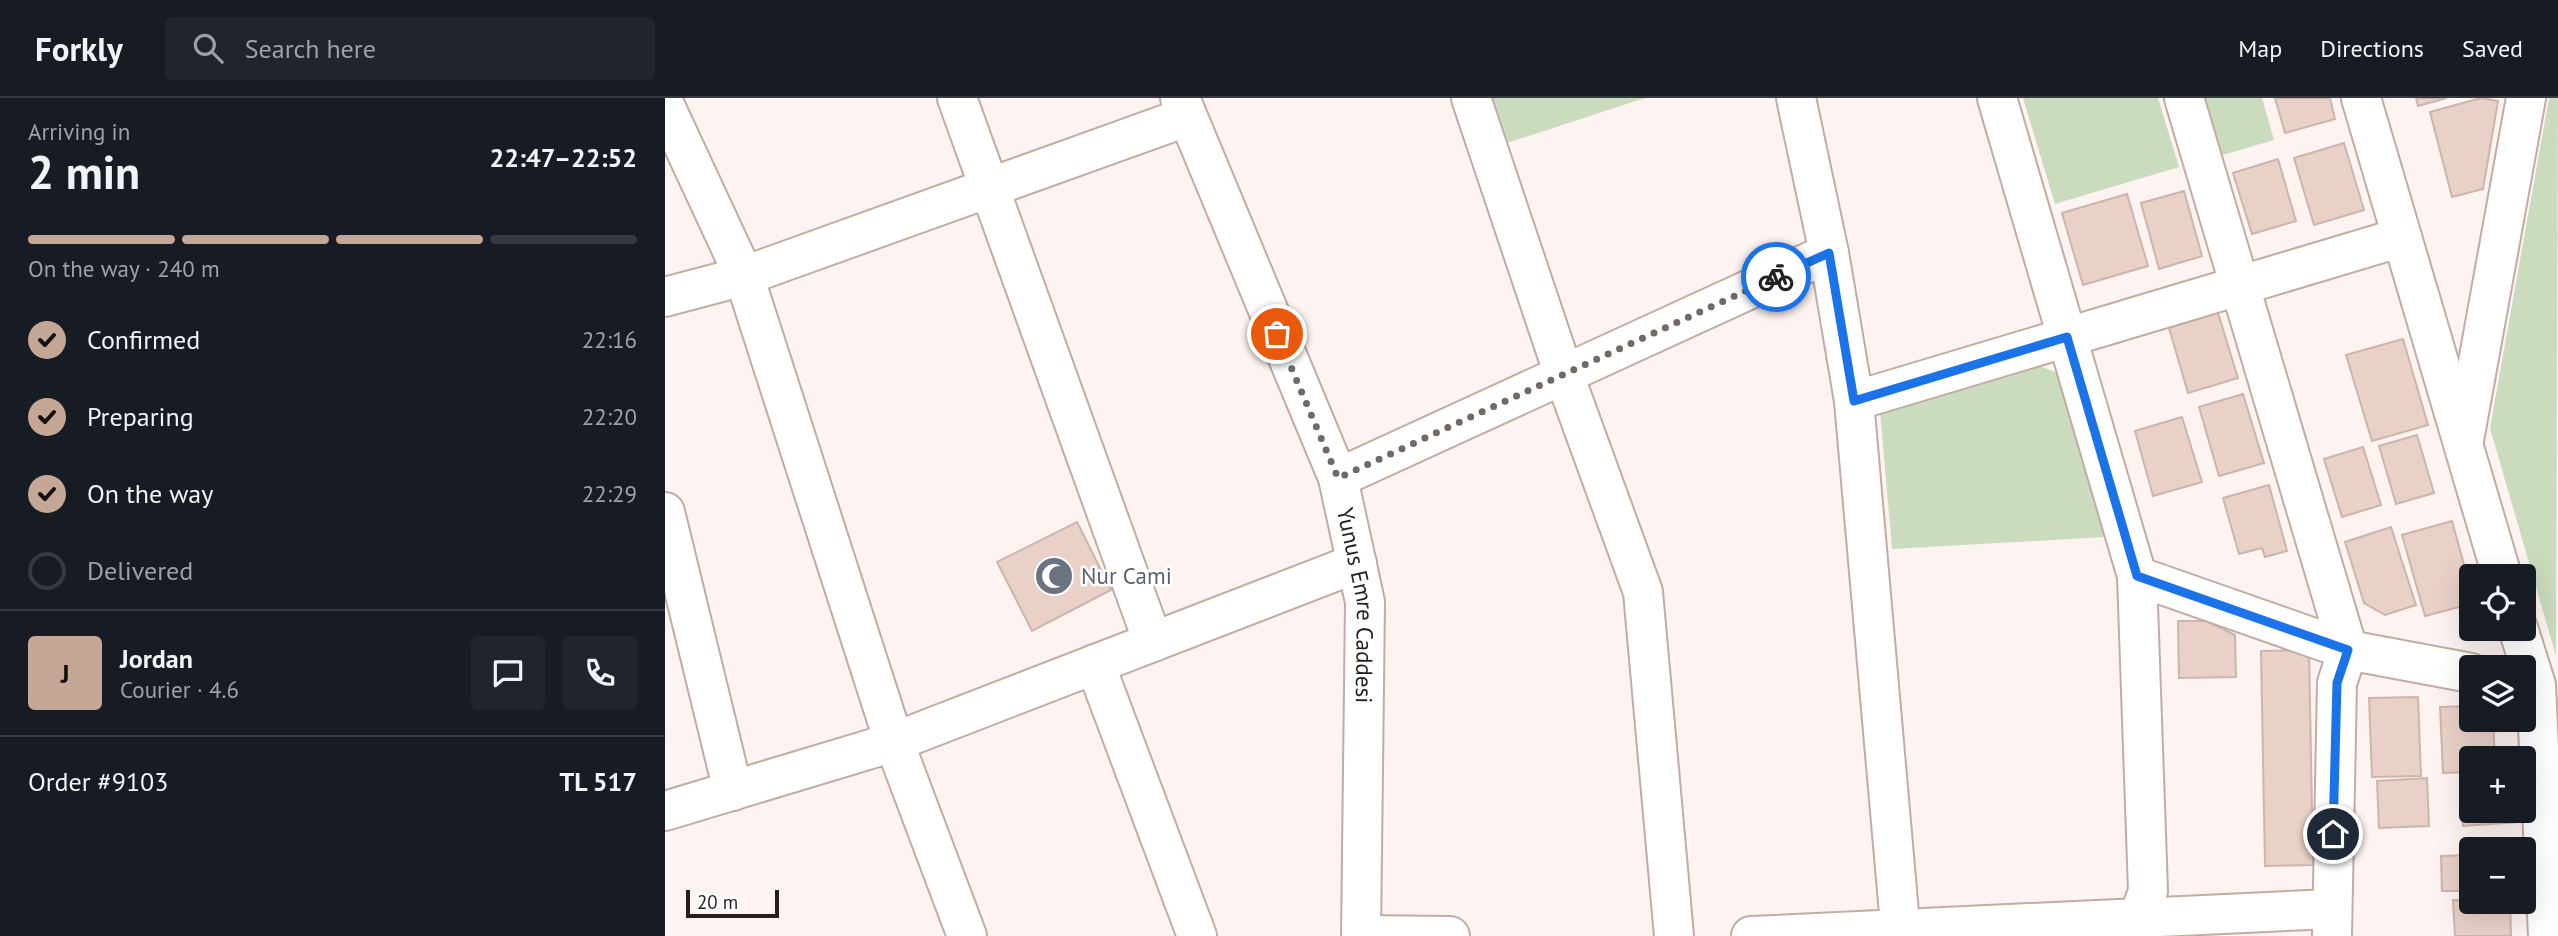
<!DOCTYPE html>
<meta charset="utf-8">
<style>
:root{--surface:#171b24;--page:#20242c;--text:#f1f3f6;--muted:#9ea1a6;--line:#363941;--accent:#c5a796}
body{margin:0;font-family:"PT Sans",sans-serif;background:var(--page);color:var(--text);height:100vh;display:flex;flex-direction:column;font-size:26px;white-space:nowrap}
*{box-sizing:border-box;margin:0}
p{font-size:23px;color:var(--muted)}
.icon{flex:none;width:38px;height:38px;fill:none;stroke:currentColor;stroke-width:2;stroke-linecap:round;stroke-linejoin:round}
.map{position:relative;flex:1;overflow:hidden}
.panel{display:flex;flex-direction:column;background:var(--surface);width:665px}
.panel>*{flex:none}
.fabs{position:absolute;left:1794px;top:466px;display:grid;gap:14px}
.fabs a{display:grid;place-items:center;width:77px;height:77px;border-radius:7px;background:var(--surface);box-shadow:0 7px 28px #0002;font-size:35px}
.scale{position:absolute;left:21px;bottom:18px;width:93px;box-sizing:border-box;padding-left:7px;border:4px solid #261e1a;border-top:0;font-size:19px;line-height:24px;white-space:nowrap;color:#261e1a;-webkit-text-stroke:5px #fff;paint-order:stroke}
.pin{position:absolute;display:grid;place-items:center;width:60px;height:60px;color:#fff;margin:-30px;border:4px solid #fff;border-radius:50%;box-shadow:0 2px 7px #0007}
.courier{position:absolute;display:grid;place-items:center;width:70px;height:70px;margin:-35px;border:5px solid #1a73e8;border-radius:50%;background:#fff;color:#222;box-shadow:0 2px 9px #0007}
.summary em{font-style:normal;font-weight:600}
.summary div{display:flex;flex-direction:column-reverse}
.summary{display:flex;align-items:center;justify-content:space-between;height:119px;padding:0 28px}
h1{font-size:46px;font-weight:600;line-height:52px}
.bar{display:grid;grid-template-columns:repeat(4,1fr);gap:10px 7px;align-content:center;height:84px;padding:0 28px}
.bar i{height:9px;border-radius:5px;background:var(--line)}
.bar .current{background:var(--accent)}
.bar p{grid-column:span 4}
.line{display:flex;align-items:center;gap:18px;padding:0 28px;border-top:2px solid var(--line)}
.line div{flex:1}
.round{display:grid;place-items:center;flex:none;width:74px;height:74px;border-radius:7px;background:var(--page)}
ol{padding:0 28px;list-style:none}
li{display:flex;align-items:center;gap:21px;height:77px}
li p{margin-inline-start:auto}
li .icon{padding:7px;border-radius:50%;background:var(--accent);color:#111;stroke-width:4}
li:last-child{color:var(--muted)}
li i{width:38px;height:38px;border:4px solid var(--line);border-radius:50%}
header{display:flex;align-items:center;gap:42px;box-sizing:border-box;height:98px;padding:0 35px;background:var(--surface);border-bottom:2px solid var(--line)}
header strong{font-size:33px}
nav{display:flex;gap:38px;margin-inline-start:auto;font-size:24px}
.search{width:490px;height:63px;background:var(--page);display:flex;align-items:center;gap:18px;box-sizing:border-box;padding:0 24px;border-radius:7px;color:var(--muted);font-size:26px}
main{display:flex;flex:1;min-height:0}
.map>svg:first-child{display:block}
</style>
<header>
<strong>Forkly</strong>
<div class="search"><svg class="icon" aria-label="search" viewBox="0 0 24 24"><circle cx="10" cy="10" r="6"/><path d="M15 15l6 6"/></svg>Search here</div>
<nav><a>Map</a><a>Directions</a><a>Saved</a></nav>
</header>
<main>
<section class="panel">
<div class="summary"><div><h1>2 min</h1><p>Arriving in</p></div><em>22:47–22:52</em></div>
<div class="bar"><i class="current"></i><i class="current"></i><i class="current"></i><i></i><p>On the way · 240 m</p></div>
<ol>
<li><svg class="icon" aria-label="check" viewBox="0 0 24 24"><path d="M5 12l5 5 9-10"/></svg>Confirmed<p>22:16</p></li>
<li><svg class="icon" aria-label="check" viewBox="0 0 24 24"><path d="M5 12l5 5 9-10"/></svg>Preparing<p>22:20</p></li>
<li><svg class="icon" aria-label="check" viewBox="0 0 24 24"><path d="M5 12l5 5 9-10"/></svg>On the way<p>22:29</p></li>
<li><i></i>Delivered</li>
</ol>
<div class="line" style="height:126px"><b class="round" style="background:var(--accent);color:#111">J</b><div><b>Jordan</b><p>Courier · 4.6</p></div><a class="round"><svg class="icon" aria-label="chat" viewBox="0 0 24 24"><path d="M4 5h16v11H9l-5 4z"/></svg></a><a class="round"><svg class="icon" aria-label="phone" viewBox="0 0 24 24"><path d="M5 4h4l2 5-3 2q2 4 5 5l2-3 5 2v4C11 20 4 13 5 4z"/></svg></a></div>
<div class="line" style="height:91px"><div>Order #9103</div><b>TL 517</b></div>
</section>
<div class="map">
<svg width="1893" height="838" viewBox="0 0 1893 838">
<rect width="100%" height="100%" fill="#fdf3f0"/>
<g fill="#cadcbd">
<polygon points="828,0 980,0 842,45"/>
<polygon points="1358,0 1493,0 1514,69 1390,106"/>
<polygon points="1534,0 1597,0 1609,42 1551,59"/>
<polygon points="1884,0 1893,0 1891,558 1825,330"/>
<polygon points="1367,265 1398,277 1441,439 1227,451 1215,313"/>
</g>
<g fill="#e9d1c8" stroke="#ccb5ac" stroke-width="2">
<polygon points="1610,0 1665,0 1670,21 1620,35"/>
<polygon points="1751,0 1782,0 1753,8"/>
<polygon points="1816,0 1833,3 1818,91 1787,99 1765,14"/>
<polygon points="1679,45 1699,112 1649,127 1629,60"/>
<polygon points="1613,61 1631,123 1587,136 1568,75"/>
<polygon points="1519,93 1537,158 1494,171 1476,105"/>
<polygon points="1462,96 1483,168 1418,187 1397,115"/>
<polygon points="1553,215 1573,280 1523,295 1504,230"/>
<polygon points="1738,241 1763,327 1707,343 1681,257"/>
<polygon points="1578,296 1599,365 1554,378 1534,309"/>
<polygon points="1517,319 1537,384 1488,398 1470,333"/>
<polygon points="1752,337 1769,395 1731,406 1714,348"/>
<polygon points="1698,349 1716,407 1677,419 1659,361"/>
<polygon points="1604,387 1622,453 1600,459 1597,450 1574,456 1558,400"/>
<polygon points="1787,423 1806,492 1806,506 1760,518 1737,437"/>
<polygon points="412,424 446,492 367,533 332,464"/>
<polygon points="1726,429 1751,507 1720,517 1699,505 1680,444"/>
<polygon points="1513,523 1541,523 1570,537 1571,579 1514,580"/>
<polygon points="1644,552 1648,767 1600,768 1596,553"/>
<polygon points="1753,599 1756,678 1707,679 1704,600"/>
<polygon points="1806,608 1806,621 1828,621 1830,660 1806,660 1806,674 1778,675 1775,609"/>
<polygon points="1762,680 1764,728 1714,730 1712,683"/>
<polygon points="1806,683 1806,712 1853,712 1854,724 1798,728 1795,684"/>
<polygon points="1806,757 1806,793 1777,793 1776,758"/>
<polygon points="1788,802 1845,803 1846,838 1790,838"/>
</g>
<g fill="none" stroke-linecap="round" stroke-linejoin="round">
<defs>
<g id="minor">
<polyline points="292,0 488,544"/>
<path id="s1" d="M 515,0 L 673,380 L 700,504 L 696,838"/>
<polyline points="806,0 899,277 978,494 1009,838"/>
<polyline points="1131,0 1164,155 1189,303 1236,838"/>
<polyline points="1332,0 1472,478 1483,793 1474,819 1476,838"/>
<polyline points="1519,0 1683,552 1672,585 1667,838"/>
<polyline points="1696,0 1837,478"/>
<polyline points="0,8 79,178 229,644 302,838"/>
<polyline points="0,199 79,178 521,19"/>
<polyline points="1189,303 1737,139"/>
<polyline points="1799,342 1861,0"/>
<polyline points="673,380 1164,155"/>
<polyline points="0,414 68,693"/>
<polyline points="1472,478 1683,552 1806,575"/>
<polyline points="1853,530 1871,587 1883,838"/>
<polyline points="430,566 532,838"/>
<polyline points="0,713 229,644 692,465"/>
<polyline points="696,837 785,838"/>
<polyline points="1086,838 1666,811"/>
</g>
</defs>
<use href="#minor" stroke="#c2aca3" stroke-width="42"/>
<use href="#minor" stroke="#fff" stroke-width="38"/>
</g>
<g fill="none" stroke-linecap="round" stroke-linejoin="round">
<polyline stroke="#716965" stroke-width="7" stroke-dasharray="0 12.6" points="612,236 673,380 1111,179"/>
<polyline stroke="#1a73e8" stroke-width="9" points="1111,179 1164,155 1189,303 1402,239 1472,478 1683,552 1672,585 1668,736"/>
</g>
<defs>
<symbol id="mosque-disc" viewBox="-11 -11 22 22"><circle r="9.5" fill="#6b7280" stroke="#fff"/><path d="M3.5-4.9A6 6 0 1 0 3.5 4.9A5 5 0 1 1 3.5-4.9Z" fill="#fff"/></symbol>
</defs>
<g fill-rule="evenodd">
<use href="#mosque-disc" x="367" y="456" width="44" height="44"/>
</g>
<g text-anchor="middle" stroke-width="5" stroke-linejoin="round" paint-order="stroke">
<g font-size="23" fill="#5b616d" stroke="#fff" text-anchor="start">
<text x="416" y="486">Nur Cami</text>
</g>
<g font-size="23" fill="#261e1a" stroke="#fff">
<text dy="8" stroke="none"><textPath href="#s1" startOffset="541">Yunus Emre Caddesi</textPath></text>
</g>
</g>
</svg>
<div class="fabs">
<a><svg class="icon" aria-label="locate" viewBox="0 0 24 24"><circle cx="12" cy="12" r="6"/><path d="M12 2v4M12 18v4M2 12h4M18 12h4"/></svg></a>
<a><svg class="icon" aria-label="layers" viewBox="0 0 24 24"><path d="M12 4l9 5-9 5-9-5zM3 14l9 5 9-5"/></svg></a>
<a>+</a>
<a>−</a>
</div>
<div class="scale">20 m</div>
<div class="pin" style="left:612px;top:236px;background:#ea580c"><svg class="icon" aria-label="bag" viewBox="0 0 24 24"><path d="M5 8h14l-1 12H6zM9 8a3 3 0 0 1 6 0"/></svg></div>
<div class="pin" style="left:1668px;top:736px;background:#1f2937"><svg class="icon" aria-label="home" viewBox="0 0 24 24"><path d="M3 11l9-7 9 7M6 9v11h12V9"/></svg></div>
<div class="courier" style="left:1111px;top:179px"><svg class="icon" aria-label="bike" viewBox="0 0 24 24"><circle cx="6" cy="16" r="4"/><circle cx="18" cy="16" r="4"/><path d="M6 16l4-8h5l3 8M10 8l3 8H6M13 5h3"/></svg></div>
</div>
</main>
